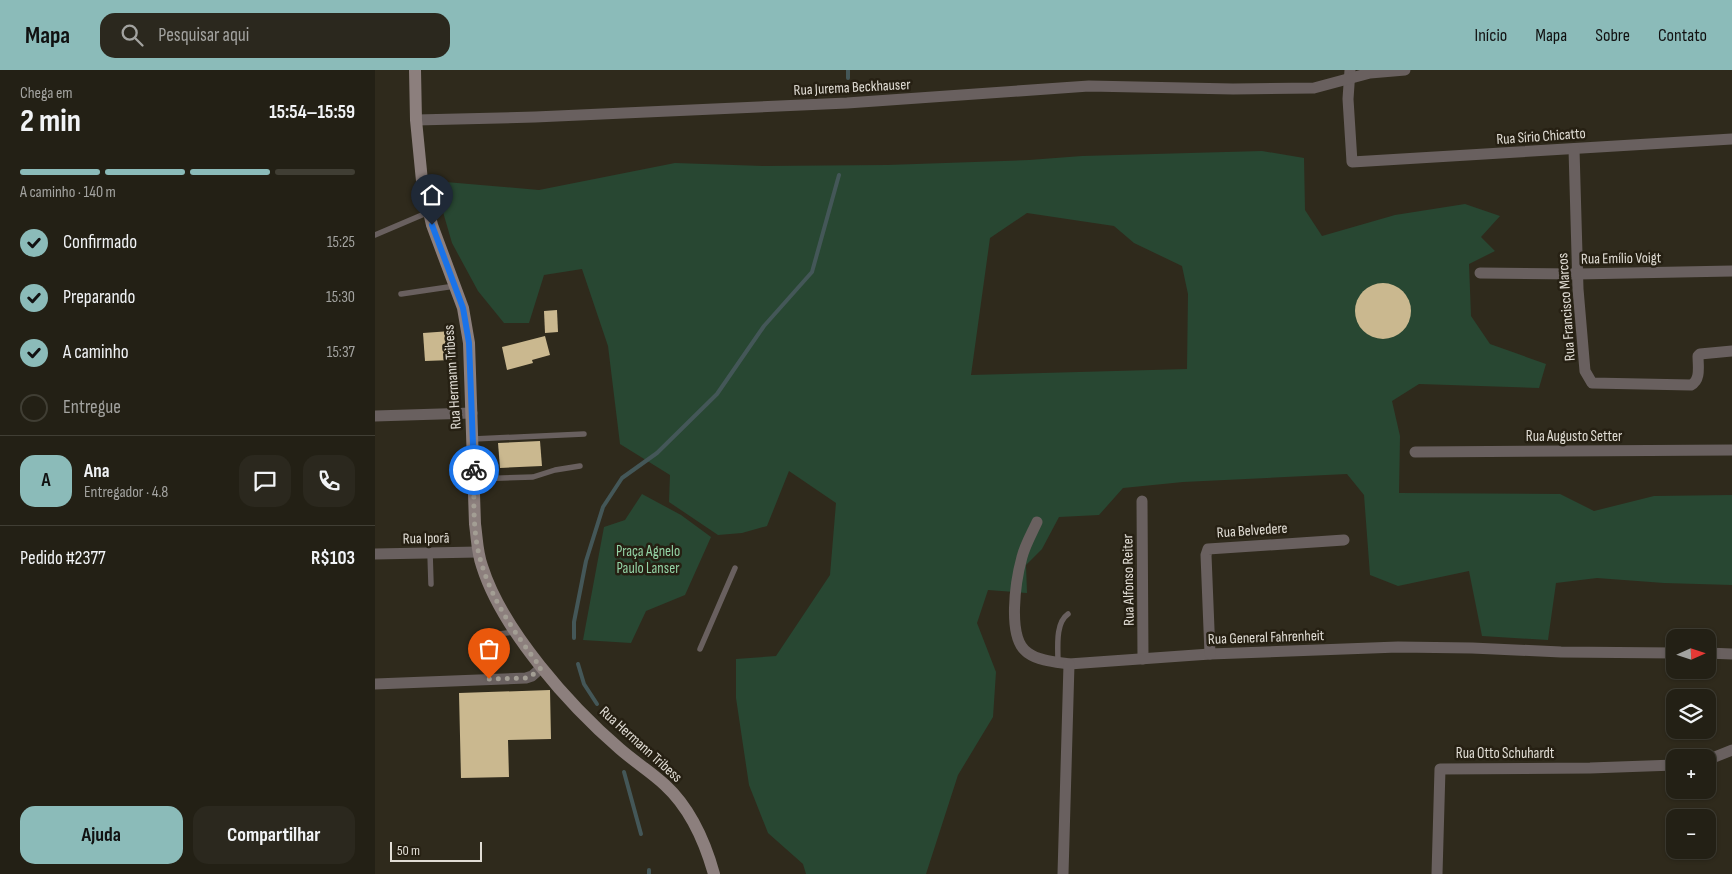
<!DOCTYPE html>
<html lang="pt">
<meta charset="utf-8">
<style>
:root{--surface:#232015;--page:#2b281e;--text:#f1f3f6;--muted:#a3a3a0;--line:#403e34;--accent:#8bbbb9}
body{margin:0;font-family:"Sofia Sans Condensed",sans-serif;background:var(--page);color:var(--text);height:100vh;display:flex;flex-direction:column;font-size:19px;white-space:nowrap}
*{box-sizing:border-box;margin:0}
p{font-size:16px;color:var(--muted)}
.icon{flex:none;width:28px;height:28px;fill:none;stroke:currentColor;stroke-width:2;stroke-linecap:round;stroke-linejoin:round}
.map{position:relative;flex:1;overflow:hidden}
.sheet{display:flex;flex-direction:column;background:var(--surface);width:375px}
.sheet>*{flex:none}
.needle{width:32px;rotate:87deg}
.fabs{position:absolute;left:1291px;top:559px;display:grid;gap:10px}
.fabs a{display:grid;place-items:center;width:50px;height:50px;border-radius:10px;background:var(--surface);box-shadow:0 1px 4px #0004,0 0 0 1px var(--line);font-size:25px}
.scale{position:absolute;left:15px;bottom:12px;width:92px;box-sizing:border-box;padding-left:5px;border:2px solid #e1ddd5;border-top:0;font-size:14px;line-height:18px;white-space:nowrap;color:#e1ddd5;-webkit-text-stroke:4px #262013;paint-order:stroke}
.pin{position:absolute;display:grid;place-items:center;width:42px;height:42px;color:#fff;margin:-51px -21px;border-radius:50% 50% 50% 0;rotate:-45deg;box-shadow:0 0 5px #0007}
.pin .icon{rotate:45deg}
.courier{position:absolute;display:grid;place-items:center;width:50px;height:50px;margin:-25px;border:4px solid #1a73e8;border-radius:50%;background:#fff;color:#222;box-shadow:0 1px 6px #0007}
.summary em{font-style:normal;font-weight:700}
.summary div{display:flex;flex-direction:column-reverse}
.summary{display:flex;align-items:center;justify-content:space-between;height:85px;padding:0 20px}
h1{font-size:32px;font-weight:700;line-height:38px}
.bar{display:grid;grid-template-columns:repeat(4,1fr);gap:8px 5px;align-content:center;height:60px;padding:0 20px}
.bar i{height:6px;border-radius:4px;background:var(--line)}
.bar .selected{background:var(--accent)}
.bar p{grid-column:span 4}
.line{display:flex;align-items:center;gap:12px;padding:0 20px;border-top:1px solid var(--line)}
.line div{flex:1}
.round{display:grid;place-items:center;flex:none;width:52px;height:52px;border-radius:15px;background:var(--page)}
ol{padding:0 20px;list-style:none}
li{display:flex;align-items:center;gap:15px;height:55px}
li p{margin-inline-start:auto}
li .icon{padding:5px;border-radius:50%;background:var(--accent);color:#111;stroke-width:4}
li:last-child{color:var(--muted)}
li i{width:28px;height:28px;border:2px solid var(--line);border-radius:50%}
.cta{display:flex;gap:10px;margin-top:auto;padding:10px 20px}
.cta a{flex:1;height:58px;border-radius:15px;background:var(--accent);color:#111;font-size:20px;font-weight:700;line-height:58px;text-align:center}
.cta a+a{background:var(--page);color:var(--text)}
header{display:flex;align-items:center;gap:30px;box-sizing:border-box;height:70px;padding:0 25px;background:var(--accent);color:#111}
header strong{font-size:24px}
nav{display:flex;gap:28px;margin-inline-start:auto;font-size:18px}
.search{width:350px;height:45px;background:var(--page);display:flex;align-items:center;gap:12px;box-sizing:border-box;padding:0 18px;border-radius:15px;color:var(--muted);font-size:19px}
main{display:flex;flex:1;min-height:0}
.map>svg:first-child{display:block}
</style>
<header>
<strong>Mapa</strong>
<div class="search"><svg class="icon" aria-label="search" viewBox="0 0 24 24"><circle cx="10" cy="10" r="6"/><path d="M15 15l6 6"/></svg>Pesquisar aqui</div>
<nav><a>Início</a><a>Mapa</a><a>Sobre</a><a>Contato</a></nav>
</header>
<main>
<section class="sheet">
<div class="summary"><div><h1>2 min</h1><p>Chega em</p></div><em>15:54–15:59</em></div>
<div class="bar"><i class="selected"></i><i class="selected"></i><i class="selected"></i><i></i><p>A caminho · 140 m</p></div>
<ol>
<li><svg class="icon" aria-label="check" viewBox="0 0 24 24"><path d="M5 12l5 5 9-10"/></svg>Confirmado<p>15:25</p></li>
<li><svg class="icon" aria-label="check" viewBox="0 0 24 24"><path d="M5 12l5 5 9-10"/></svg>Preparando<p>15:30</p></li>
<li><svg class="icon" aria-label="check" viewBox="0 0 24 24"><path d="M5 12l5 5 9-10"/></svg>A caminho<p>15:37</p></li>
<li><i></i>Entregue</li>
</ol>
<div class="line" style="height:90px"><b class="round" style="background:var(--accent);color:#111">A</b><div><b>Ana</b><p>Entregador · 4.8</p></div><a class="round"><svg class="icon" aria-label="chat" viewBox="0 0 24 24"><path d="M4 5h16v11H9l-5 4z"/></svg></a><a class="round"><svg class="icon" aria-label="phone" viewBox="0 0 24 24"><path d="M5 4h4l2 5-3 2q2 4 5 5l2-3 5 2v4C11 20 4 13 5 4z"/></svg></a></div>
<div class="line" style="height:65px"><div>Pedido #2377</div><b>R$103</b></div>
<div class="cta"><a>Ajuda</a><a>Compartilhar</a></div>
</section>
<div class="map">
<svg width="1357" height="804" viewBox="0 0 1357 804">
<rect width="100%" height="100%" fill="#2f2a1c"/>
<g fill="#284732" fill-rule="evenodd">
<path d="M 887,81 L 929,88 L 930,140 L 947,166 L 1020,145 L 1090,134 L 1125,146 L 1106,167 L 1120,181 L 1094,194 L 1096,246 L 1115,274 L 1171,294 L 1164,318 L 1044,314 L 1017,331 L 1025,366 L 1024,423 L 1185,424 L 1219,441 L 1279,426 L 1357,425 L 1357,515 L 1289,513 L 1222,508 L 1181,513 L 1173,570 L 1107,566 L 1094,501 L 1023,516 L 995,505 L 989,425 L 972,404 L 808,412 L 748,418 L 724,445 L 684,447 L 667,479 L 651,495 L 652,523 L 613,520 L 602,553 L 621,602 L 618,647 L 583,705 L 551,804 L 431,804 L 428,794 L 393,763 L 374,715 L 361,628 L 361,589 L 401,586 L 455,505 L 461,433 L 414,401 L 392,456 L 367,463 L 343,465 L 294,432 L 295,405 L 245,374 L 233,276 L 207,199 L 169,205 L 154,253 L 129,253 L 103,221 L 77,173 L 59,111 L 164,120 L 300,93 L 388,96 L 512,95 L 654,90 L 707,86 ZM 652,143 L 739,156 L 759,173 L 807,196 L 813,224 L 812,299 L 596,305 L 615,168 Z"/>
<polygon points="267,424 306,445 336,467 310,525 271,541 256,573 208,570 229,457 250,450"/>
</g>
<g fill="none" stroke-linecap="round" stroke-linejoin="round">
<g stroke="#445758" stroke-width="4">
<polyline points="473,8 473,0"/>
<polyline points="199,568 199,552 211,491 228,437 247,408 282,383 342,324 389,256 437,202 464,105"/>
<polyline points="203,594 209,614 222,634"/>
<polyline points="249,702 266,764"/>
<polyline points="274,800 274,804"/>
</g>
</g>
<g fill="#cab88f">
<circle cx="1008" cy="241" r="28"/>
<polygon points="182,240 183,262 170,263 169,241"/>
<polygon points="76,261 77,290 50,291 48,263"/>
<polygon points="170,266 175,285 157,290 158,293 132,300 127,277"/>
<polygon points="165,371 167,396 125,398 123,373"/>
<polygon points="175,620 176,669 133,670 134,707 86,708 84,623"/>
</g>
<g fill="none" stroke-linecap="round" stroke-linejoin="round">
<g stroke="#69605f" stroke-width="5.5">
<polyline points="0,165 54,142"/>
<polyline points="26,224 80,216"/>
<polyline points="98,369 209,364"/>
<polyline points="99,409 158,407 180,400 205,396"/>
<polyline points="55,483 56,514"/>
<polyline points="325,579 360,498"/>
<polyline points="97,585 99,570 103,567 139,562"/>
<path d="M 683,593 C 683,578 680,553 693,544"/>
</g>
<g stroke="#69605f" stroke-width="11">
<polyline points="975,0 973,29 977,92 1357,69"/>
<polyline points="41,50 160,47 472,33 714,16 858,19 939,18 995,3 1030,0"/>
<path d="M 1199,79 L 1203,219 L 1210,301 L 1217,313 L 1316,315 C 1326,310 1323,296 1323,286 L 1325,284 L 1357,281"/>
<polyline points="1105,203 1202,204 1357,201"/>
<polyline points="0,346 97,343"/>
<polyline points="1040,382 1357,380"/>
<polyline points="767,431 768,589"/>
<path d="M 662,452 C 657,463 650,475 647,487 C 641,509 631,569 653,583 C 664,591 681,592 694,594 L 835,584 L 1023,577 L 1097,578 L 1186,582 L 1300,583"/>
<polyline points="0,484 103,482"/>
<polyline points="1332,583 1357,584"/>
<polyline points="835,584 831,485 833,479 969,470"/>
<polyline points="0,614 151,608 157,606 166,598"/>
<polyline points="1332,690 1357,680"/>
<polyline points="688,804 694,594"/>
<polyline points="1062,804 1065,699 1215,698 1300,695"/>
</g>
<path stroke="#8c7f7d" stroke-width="12" d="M 40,0 L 41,50 L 47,111 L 57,155 L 88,238 L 94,273 L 100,454 C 102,468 102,482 107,496 C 127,560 195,636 245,679 C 260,692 276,702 290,715 C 315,738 330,772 339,804"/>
</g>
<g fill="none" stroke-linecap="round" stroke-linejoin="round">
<path stroke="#a39e94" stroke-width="5" stroke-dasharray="0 9" d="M 99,400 C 99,431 97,465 107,495 C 118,533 143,567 166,598 L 156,606 L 151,608 L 114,609"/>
<polyline stroke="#1a73e8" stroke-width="6" points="57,155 88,238 94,273 99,400"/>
</g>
<g text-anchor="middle" stroke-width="5" stroke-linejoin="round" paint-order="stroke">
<g font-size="15" fill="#e1ddd5" stroke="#262013">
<text transform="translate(477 17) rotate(-3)" y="5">Rua Jurema Beckhauser</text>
<text transform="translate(1166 66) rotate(-4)" y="5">Rua Sírio Chicatto</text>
<text transform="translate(1246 188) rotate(-1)" y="5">Rua Emílio Voigt</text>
<text transform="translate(1191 237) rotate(-94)" y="5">Rua Francisco Marcos</text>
<text transform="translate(77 307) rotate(-94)" y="5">Rua Hermann Tribess</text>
<text x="1199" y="371">Rua Augusto Setter</text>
<text transform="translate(877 460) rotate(-4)" y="5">Rua Belvedere</text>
<text transform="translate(51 468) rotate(-1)" y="5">Rua Iporã</text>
<text transform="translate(753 510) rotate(-91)" y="5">Rua Alfonso Reiter</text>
<text transform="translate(891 567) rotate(-2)" y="5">Rua General Fahrenheit</text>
<text transform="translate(266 674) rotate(42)" y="5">Rua Hermann Tribess</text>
<text x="1130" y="688">Rua Otto Schuhardt</text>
</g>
<g font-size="15" fill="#94d3a6" stroke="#262013">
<text x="273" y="486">Praça Agnelo<tspan x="273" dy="17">Paulo Lanser</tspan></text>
</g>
</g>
</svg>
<div class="fabs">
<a><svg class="needle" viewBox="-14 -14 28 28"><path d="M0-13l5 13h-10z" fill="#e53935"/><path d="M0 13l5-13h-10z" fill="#a3a3a0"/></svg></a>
<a><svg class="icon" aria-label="layers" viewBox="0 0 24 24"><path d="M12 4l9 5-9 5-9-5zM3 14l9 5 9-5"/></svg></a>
<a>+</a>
<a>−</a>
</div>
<div class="scale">50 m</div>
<div class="pin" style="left:114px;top:609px;background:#ea580c"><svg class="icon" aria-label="bag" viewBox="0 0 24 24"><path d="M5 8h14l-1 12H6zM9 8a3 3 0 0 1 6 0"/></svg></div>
<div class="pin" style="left:57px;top:155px;background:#1f2937"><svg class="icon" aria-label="home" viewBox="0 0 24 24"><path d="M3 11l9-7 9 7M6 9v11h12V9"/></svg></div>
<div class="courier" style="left:99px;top:400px"><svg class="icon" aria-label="bike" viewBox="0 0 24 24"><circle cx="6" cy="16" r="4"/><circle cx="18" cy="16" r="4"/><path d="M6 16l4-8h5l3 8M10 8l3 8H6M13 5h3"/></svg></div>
</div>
</main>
